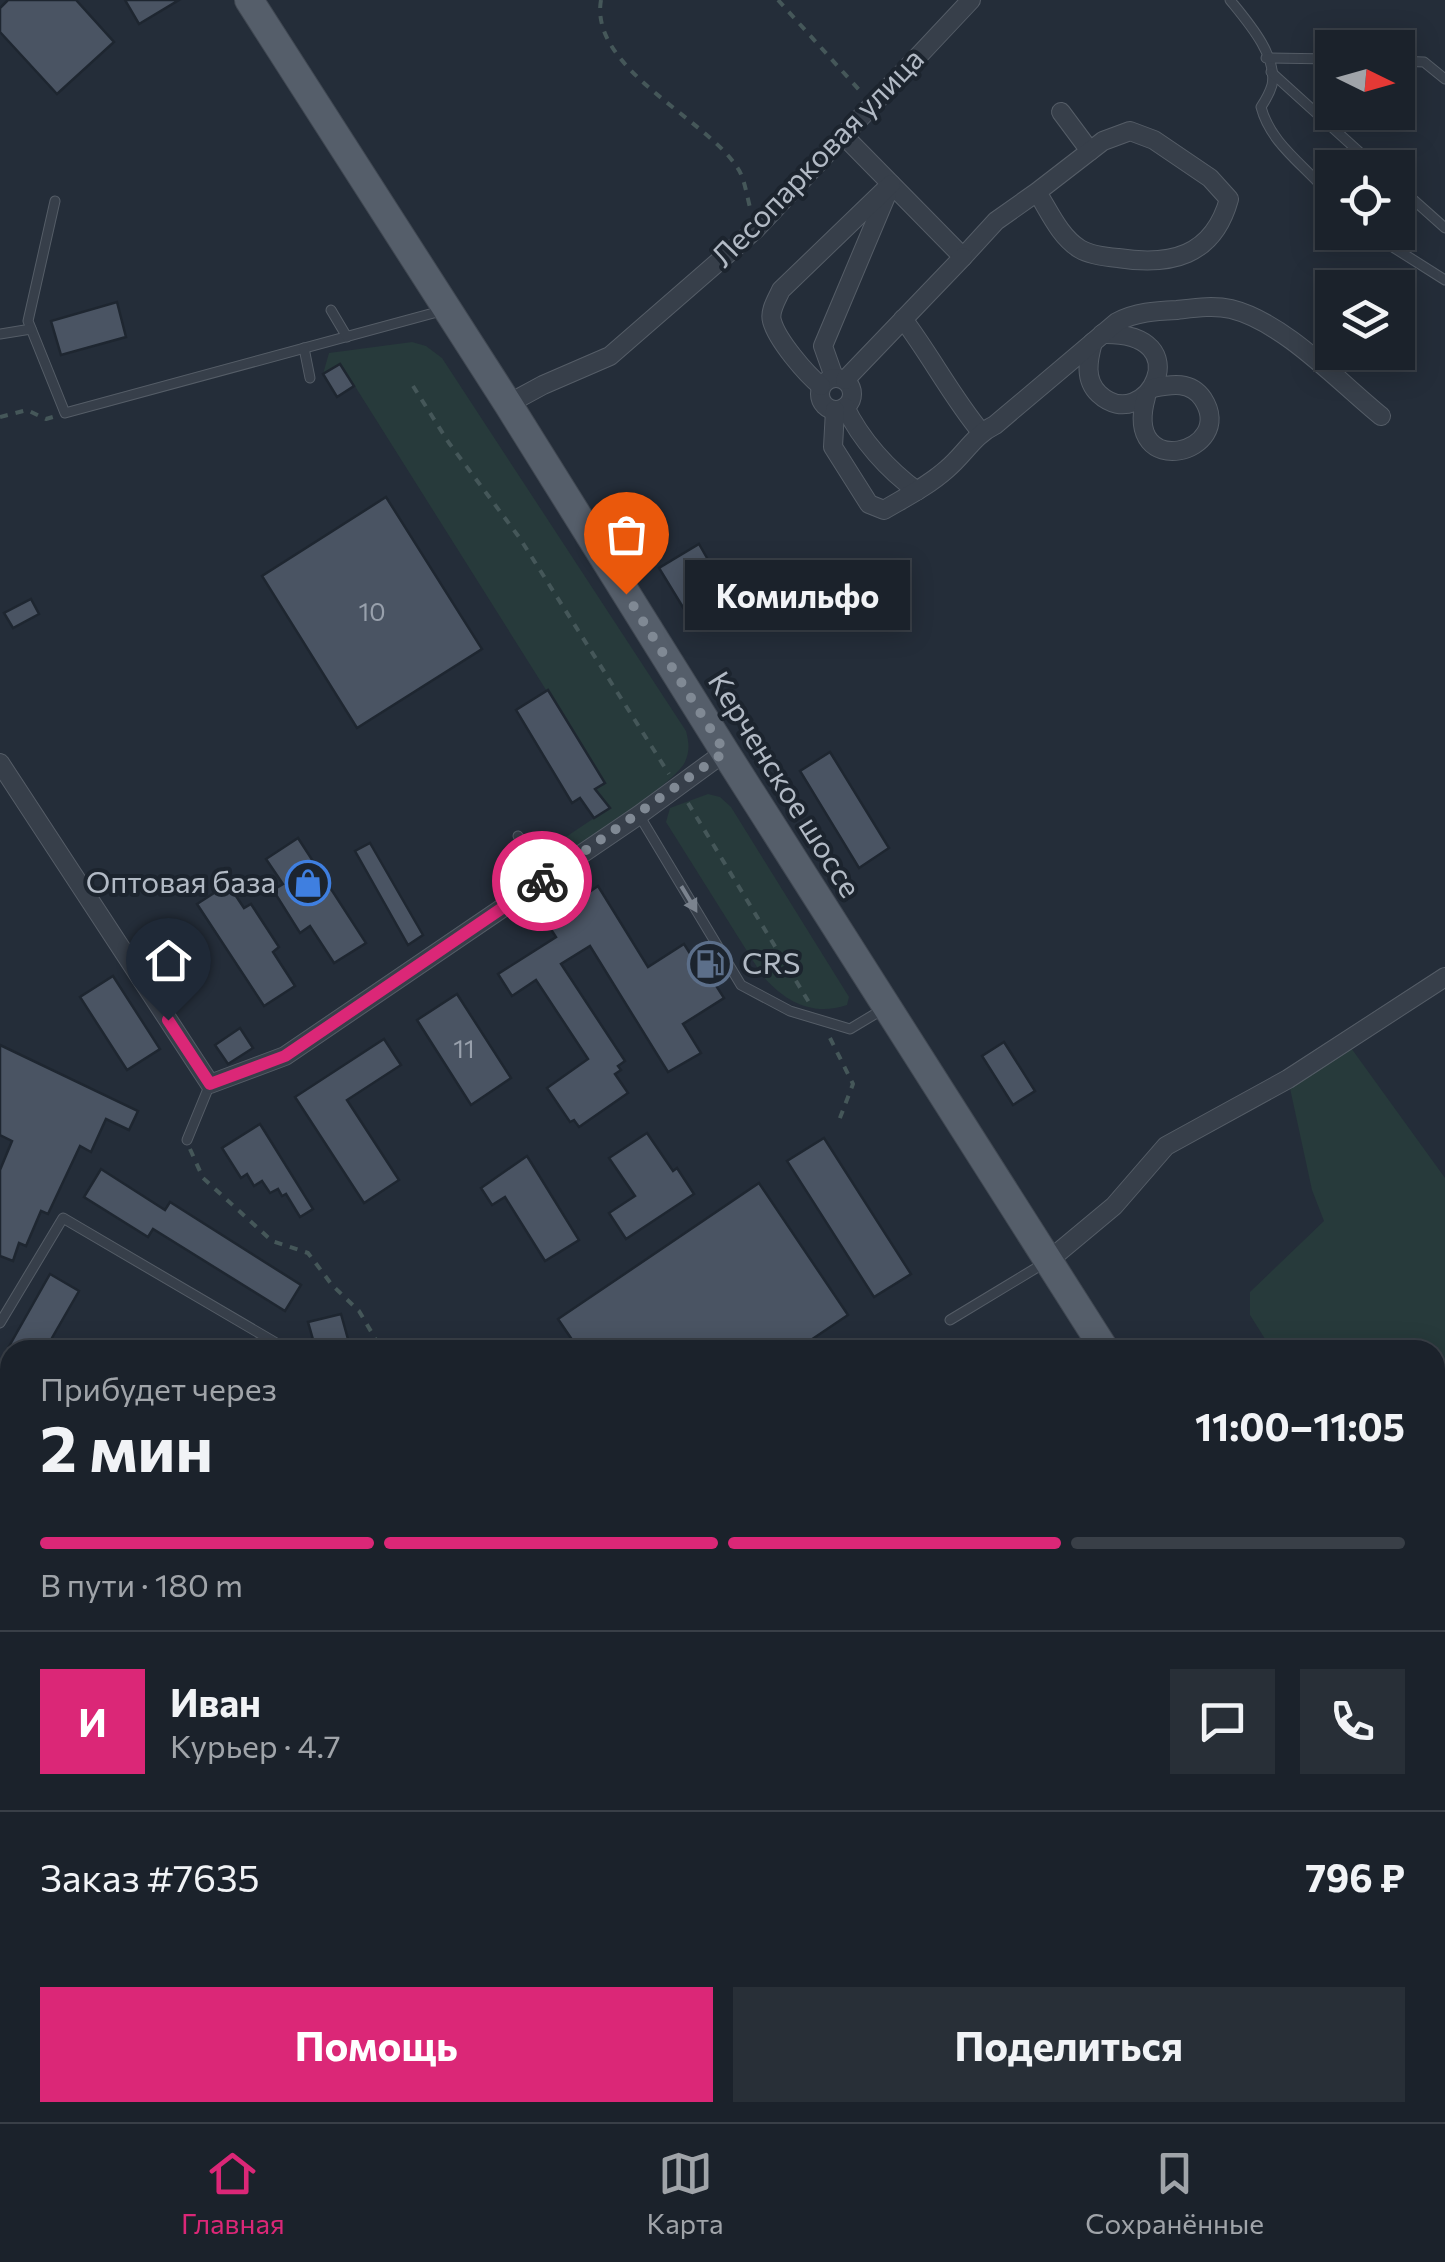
<!DOCTYPE html>
<html lang="ru">
<meta charset="utf-8">
<style>
:root{--surface:#1b222b;--page:#282f37;--text:#f1f3f6;--muted:#a0a4a9;--line:#393f47;--accent:#db2777}
body{margin:0;font-family:Commissioner,sans-serif;background:var(--page);color:var(--text);height:100vh;display:flex;flex-direction:column;font-size:38px;white-space:nowrap}
*{box-sizing:border-box;margin:0}
p{font-size:32px;color:var(--muted)}
.icon{flex:none;width:55px;height:55px;fill:none;stroke:currentColor;stroke-width:2;stroke-linecap:round;stroke-linejoin:round}
.map{position:relative;flex:1;overflow:hidden}
.sheet{position:absolute;left:0px;top:1340px;width:1445px;height:782px;display:flex;flex-direction:column;background:var(--surface);border-radius:30px 30px 0 0;box-shadow:0 5px 25px #0003,0 0 0 2px var(--line)}
.sheet>*{flex:none}
.needle{width:65px;rotate:95deg}
.controls{position:absolute;left:1315px;top:30px;display:grid;gap:20px}
.controls a{display:grid;place-items:center;width:100px;height:100px;border-radius:0px;background:var(--surface);box-shadow:0 5px 25px #0003,0 0 0 2px var(--line);font-size:50px}
.pin{position:absolute;display:grid;place-items:center;width:85px;height:85px;color:#fff;margin:-102px -42px;border-radius:50% 50% 50% 0;rotate:-45deg;box-shadow:0 0 10px #0007}
.pin .icon{rotate:45deg}
.courier{position:absolute;display:grid;place-items:center;width:100px;height:100px;margin:-50px;border:8px solid #db2777;border-radius:50%;background:#fff;color:#222;box-shadow:0 2px 12px #0007}
.bubble{position:absolute;height:70px;border-radius:0px;background:var(--surface);box-shadow:0 5px 25px #0003,0 0 0 2px var(--line);font-size:32px;font-weight:700;line-height:70px;text-align:center}
.summary em{font-style:normal;font-weight:700}
.summary div{display:flex;flex-direction:column-reverse}
.summary{display:flex;align-items:center;justify-content:space-between;height:170px;padding:0 40px}
h1{font-size:65px;font-weight:700;line-height:75px}
.bar{display:grid;grid-template-columns:repeat(4,1fr);gap:15px 10px;align-content:center;height:120px;padding:0 40px}
.bar i{height:12px;border-radius:8px;background:var(--line)}
.bar .current{background:var(--accent)}
.bar p{grid-column:span 4}
.line{display:flex;align-items:center;gap:25px;padding:0 40px;border-top:2px solid var(--line)}
.line div{flex:1}
.round{display:grid;place-items:center;flex:none;width:105px;height:105px;border-radius:0px;background:var(--page)}
.cta{display:flex;gap:20px;margin-top:auto;padding:20px 40px}
.cta a{flex:1;height:115px;border-radius:0px;background:var(--accent);color:#fff;font-size:40px;font-weight:700;line-height:115px;text-align:center}
.cta a+a{background:var(--page);color:var(--text)}
.dock{display:flex;justify-content:space-around;align-items:center;height:140px;border-top:2px solid var(--line);background:var(--surface);font-size:28px;color:var(--muted)}
.dock a{display:grid;justify-items:center;gap:5px}
.dock .current{color:var(--accent)}
.map>svg:first-child{display:block}
</style>
<div class="map">
<svg width="1445" height="2122" viewBox="0 0 1445 2122">
<rect width="100%" height="100%" fill="#242d39"/>
<g fill="#273a3b">
<path d="M 412,342 L 426,346 L 442,358 L 686,731 C 689,743 690,750 685,762 C 674,784 584,842 559,858 L 548,849 L 609,808 L 595,789 L 604,782 L 341,364 L 323,374 L 329,353 Z"/>
<path d="M 708,794 L 720,797 L 731,807 L 849,997 L 847,1005 C 812,1017 784,1001 762,975 L 666,822 L 670,808 Z"/>
<polygon points="1346,1041 1445,1178 1445,1663 1435,1646 1435,1350 1272,1350 1250,1315 1250,1292 1324,1221 1312,1190 1288,1079"/>
<polygon points="1435,1911 1445,1927 1445,2102 1435,2086"/>
</g>
<g fill="#4a5463" stroke="#1e2630" stroke-width="2.5">
<polygon points="8,0 76,0 114,42 57,94 0,32 0,8"/>
<polygon points="125,0 179,0 139,24"/>
<polygon points="117,302 126,337 61,355 51,321"/>
<polygon points="340,364 354,386 337,397 323,374"/>
<polygon points="386,497 482,649 357,728 262,576"/>
<polygon points="699,544 723,586 684,609 659,568"/>
<polygon points="31,599 39,614 13,628 4,613"/>
<polygon points="548,690 605,783 595,789 610,808 594,818 580,798 572,803 516,710"/>
<polygon points="830,752 889,848 859,868 800,771"/>
<polygon points="298,838 366,943 334,963 310,926 300,933 273,890 283,884 266,859"/>
<polygon points="370,843 423,935 408,945 355,851"/>
<polygon points="573,883 582,897 598,886 648,967 684,944 691,955 708,945 727,977 715,984 724,998 683,1024 701,1053 668,1072 590,946 561,964 625,1061 618,1066 621,1070 615,1074 628,1093 579,1127 574,1120 570,1122 547,1088 588,1059 536,980 512,996 498,974 556,937 536,906"/>
<polygon points="228,884 244,908 251,904 279,947 273,952 295,986 264,1006 197,904"/>
<polygon points="113,976 160,1049 127,1070 80,997"/>
<polygon points="457,994 511,1078 471,1105 417,1020"/>
<polygon points="240,1028 253,1048 228,1064 215,1045"/>
<polygon points="384,1039 401,1065 347,1100 399,1180 364,1203 295,1097"/>
<polygon points="1004,1042 1035,1091 1013,1105 982,1056"/>
<polygon points="0,1045 138,1111 129,1130 106,1119 91,1152 80,1146 48,1214 41,1211 26,1246 19,1243 13,1261 0,1256 0,1170 12,1141 0,1135"/>
<polygon points="260,1124 313,1209 300,1217 286,1194 282,1196 278,1189 270,1193 262,1181 254,1186 247,1174 241,1178 222,1148"/>
<polygon points="647,1133 673,1171 677,1168 694,1194 626,1239 609,1213 635,1196 609,1158"/>
<polygon points="824,1138 911,1274 874,1297 787,1161"/>
<polygon points="527,1156 579,1240 545,1261 505,1197 492,1205 481,1188"/>
<polygon points="101,1169 165,1210 170,1202 301,1285 285,1311 153,1229 148,1237 84,1197"/>
<polygon points="759,1183 848,1315 796,1350 579,1350 558,1319"/>
<polygon points="50,1274 79,1291 45,1350 7,1350"/>
<polygon points="341,1314 351,1350 316,1350 308,1322"/>
</g>
<g fill="none" stroke-linecap="round" stroke-linejoin="round">
<defs>
<g id="service">
<path d="M 1230,0 C 1247,21 1278,56 1272,85 C 1270,92 1265,101 1261,107 C 1271,146 1309,168 1332,198"/>
<polyline points="1266,58 1332,59"/>
<polyline points="1398,61 1424,62 1445,79"/>
<polyline points="1271,72 1377,168"/>
<polyline points="1398,186 1445,228"/>
<polyline points="55,201 28,321 65,413 441,311"/>
<polyline points="1369,232 1445,280"/>
<polyline points="331,310 347,337"/>
<polyline points="0,334 31,329"/>
<polyline points="304,348 310,378"/>
<polyline points="639,815 741,985 790,1011 850,1029 885,1008"/>
<polyline points="518,836 524,844"/>
<polyline points="534,859 548,877"/>
<polyline points="187,1140 210,1084"/>
<polyline points="950,1320 1046,1262"/>
<polyline points="0,1323 63,1218 288,1350"/>
<polyline points="0,1737 10,1743"/>
</g>
<g id="minor">
<polyline points="1061,112 1090,151"/>
<path d="M 843,135 L 963,257 L 996,221 L 1037,192 C 1049,211 1060,237 1080,249 C 1090,255 1106,257 1118,258 C 1170,266 1213,257 1229,199 L 1210,178 L 1154,140 L 1130,131 L 1103,141 L 1037,192"/>
<path d="M 903,319 C 931,356 952,397 981,432"/>
<path d="M 1093,342 C 1088,360 1084,380 1099,394 C 1145,437 1203,331 1102,334"/>
<polyline points="834,377 823,346 887,194"/>
<circle cx="836" cy="394" r="16"/>
<polyline points="845,380 963,257"/>
<path d="M 821,386 C 806,374 777,340 772,321 C 769,311 777,299 781,290 L 891,184"/>
<path d="M 1146,397 C 1122,483 1238,453 1203,399 C 1191,381 1172,384 1153,388"/>
<polyline points="508,404 543,385 610,356 756,229 971,0"/>
<path d="M 845,407 C 861,440 888,470 917,491"/>
<path d="M 835,410 L 833,447 L 869,504 L 884,510 C 906,497 928,486 947,469 C 964,455 974,435 995,425 L 1117,322 C 1136,312 1155,311 1177,310 C 1194,308 1213,305 1231,309 C 1284,322 1339,382 1381,416"/>
<polyline points="0,763 210,1084 285,1056 639,815 725,752"/>
<polyline points="1048,1261 1114,1206 1166,1146 1288,1079 1445,977"/>
<polyline points="99,2112 101,2122"/>
<polyline points="489,2122 522,2113"/>
</g>
<polyline id="tertiary" points="0,2029 10,2026"/>
<g id="primary">
<polyline points="249,0 508,404 725,752 1105,1350"/>
<polyline points="1435,1875 1445,1891"/>
</g>
</defs>
<use href="#service" stroke="#555d67" stroke-width="11"/>
<use href="#minor" stroke="#555d67" stroke-width="20"/>
<use href="#tertiary" stroke="#555d67" stroke-width="22"/>
<use href="#primary" stroke="#404852" stroke-width="30"/>
<g stroke="#455759" stroke-width="4" stroke-dasharray="8 8" stroke-linecap="butt">
<path d="M 601,0 C 589,68 704,117 737,167 C 745,178 747,198 751,211"/>
<polyline points="778,0 862,93"/>
<polyline points="413,386 449,443 519,537 669,774"/>
<polyline points="0,417 27,410 46,419 56,416"/>
<polyline points="688,803 810,1004"/>
<polyline points="830,1038 853,1084 838,1123"/>
<polyline points="190,1149 203,1178 272,1241 308,1253 332,1285 359,1311 382,1350"/>
</g>
<use href="#service" stroke="#373f4a" stroke-width="9"/>
<use href="#minor" stroke="#373f4a" stroke-width="18"/>
<use href="#tertiary" stroke="#373f4a" stroke-width="20"/>
<use href="#primary" stroke="#555e6a" stroke-width="28"/>
</g>
<defs><path id="oneway-solid" d="M-6-.8H1V-3.2L6.5 0L1 3.2V.8H-6Z" transform="scale(2.5)"/></defs>
<use fill="#7b838e" href="#oneway-solid" transform="translate(689 899) rotate(59)"/>
<g fill="none" stroke-linecap="round" stroke-linejoin="round">
<polyline stroke="#808994" stroke-width="10" stroke-dasharray="0 18" points="542,881 725,752 626,594"/>
<polyline stroke="#db2777" stroke-width="12" points="168,1020 210,1084 285,1056 542,881"/>
</g>
<defs>
<symbol id="shop-ring" viewBox="-11 -11 22 22"><circle r="9.5" fill="#1c242e" stroke="#3f7fe0" stroke-width="1.5"/><path d="M-5-2.5h2.3a2.7 3.5 0 0 1 5.4 0H5L5.5 6h-11ZM-1.5-2.5h3a1.5 2.3 0 0 0-3 0Z" fill="#3f7fe0"/></symbol>
<symbol id="fuel-ring" viewBox="-11 -11 22 22"><circle r="9.5" fill="#1c242e" stroke="#5c6f8a" stroke-width="1.5"/><path d="M-5.5-6h7V0h2V4h1.3V-2.5L3-4.5l.8-.8L6-3V5H2.5V1h-1V6h-7ZM-4.2-4.7v3.2H.2V-4.7Z" fill="#5c6f8a"/></symbol>
</defs>
<g fill-rule="evenodd">
<use href="#shop-ring" x="283" y="858" width="50" height="50"/>
<use href="#fuel-ring" x="685" y="939" width="50" height="50"/>
</g>
<g text-anchor="middle" stroke-width="8" stroke-linejoin="round" paint-order="stroke">
<g font-size="25" fill="#98a0ac">
<text x="372" y="621">10</text>
<text x="464" y="1058">11</text>
</g>
<g font-size="30" fill="#b2bac5" stroke="#1c242e">
<text transform="translate(818 158) rotate(-46)" y="10">Лесопарковая улица</text>
<text transform="translate(784 785) rotate(58)" y="10">Керченское шоссе</text>
</g>
<g font-size="30" fill="#b2bac5" stroke="#1c242e" text-anchor="end">
<text x="276" y="893">Оптовая база</text>
<text x="742" y="974" text-anchor="start">CRS</text>
</g>
</g>
</svg>
<div class="controls">
<a><svg class="needle" viewBox="-14 -14 28 28"><path d="M0-13l5 13h-10z" fill="#e53935"/><path d="M0 13l5-13h-10z" fill="#a0a4a9"/></svg></a>
<a><svg class="icon" aria-label="locate" viewBox="0 0 24 24"><circle cx="12" cy="12" r="6"/><path d="M12 2v4M12 18v4M2 12h4M18 12h4"/></svg></a>
<a><svg class="icon" aria-label="layers" viewBox="0 0 24 24"><path d="M12 4l9 5-9 5-9-5zM3 14l9 5 9-5"/></svg></a>
</div>
<div class="pin" style="left:626px;top:594px;background:#ea580c"><svg class="icon" aria-label="bag" viewBox="0 0 24 24"><path d="M5 8h14l-1 12H6zM9 8a3 3 0 0 1 6 0"/></svg></div>
<div class="pin" style="left:168px;top:1020px;background:#1f2937"><svg class="icon" aria-label="home" viewBox="0 0 24 24"><path d="M3 11l9-7 9 7M6 9v11h12V9"/></svg></div>
<div class="courier" style="left:542px;top:881px"><svg class="icon" aria-label="bike" viewBox="0 0 24 24"><circle cx="6" cy="16" r="4"/><circle cx="18" cy="16" r="4"/><path d="M6 16l4-8h5l3 8M10 8l3 8H6M13 5h3"/></svg></div>
<div class="bubble" style="left:685px;top:560px;width:225px">Комильфо</div>
<section class="sheet">
<div class="summary"><div><h1>2 мин</h1><p>Прибудет через</p></div><em>11:00–11:05</em></div>
<div class="bar"><i class="current"></i><i class="current"></i><i class="current"></i><i></i><p>В пути · 180 m</p></div>
<div class="line" style="height:180px"><b class="round" style="background:var(--accent);color:#fff">И</b><div><b>Иван</b><p>Курьер · 4.7</p></div><a class="round"><svg class="icon" aria-label="chat" viewBox="0 0 24 24"><path d="M4 5h16v11H9l-5 4z"/></svg></a><a class="round"><svg class="icon" aria-label="phone" viewBox="0 0 24 24"><path d="M5 4h4l2 5-3 2q2 4 5 5l2-3 5 2v4C11 20 4 13 5 4z"/></svg></a></div>
<div class="line" style="height:130px"><div>Заказ #7635</div><b>796 ₽</b></div>
<div class="cta"><a>Помощь</a><a>Поделиться</a></div>
</section>
</div>
<nav class="dock">
<a class="current"><svg class="icon" aria-label="home" viewBox="0 0 24 24"><path d="M3 11l9-7 9 7M6 9v11h12V9"/></svg>Главная</a>
<a><svg class="icon" aria-label="map" viewBox="0 0 24 24"><path d="M3 6l6-2 6 2 6-2v14l-6 2-6-2-6 2zM9 4v14M15 6v14"/></svg>Карта</a>
<a><svg class="icon" aria-label="saved" viewBox="0 0 24 24"><path d="M7 4h10v16l-5-4-5 4z"/></svg>Сохранённые</a>
</nav>
